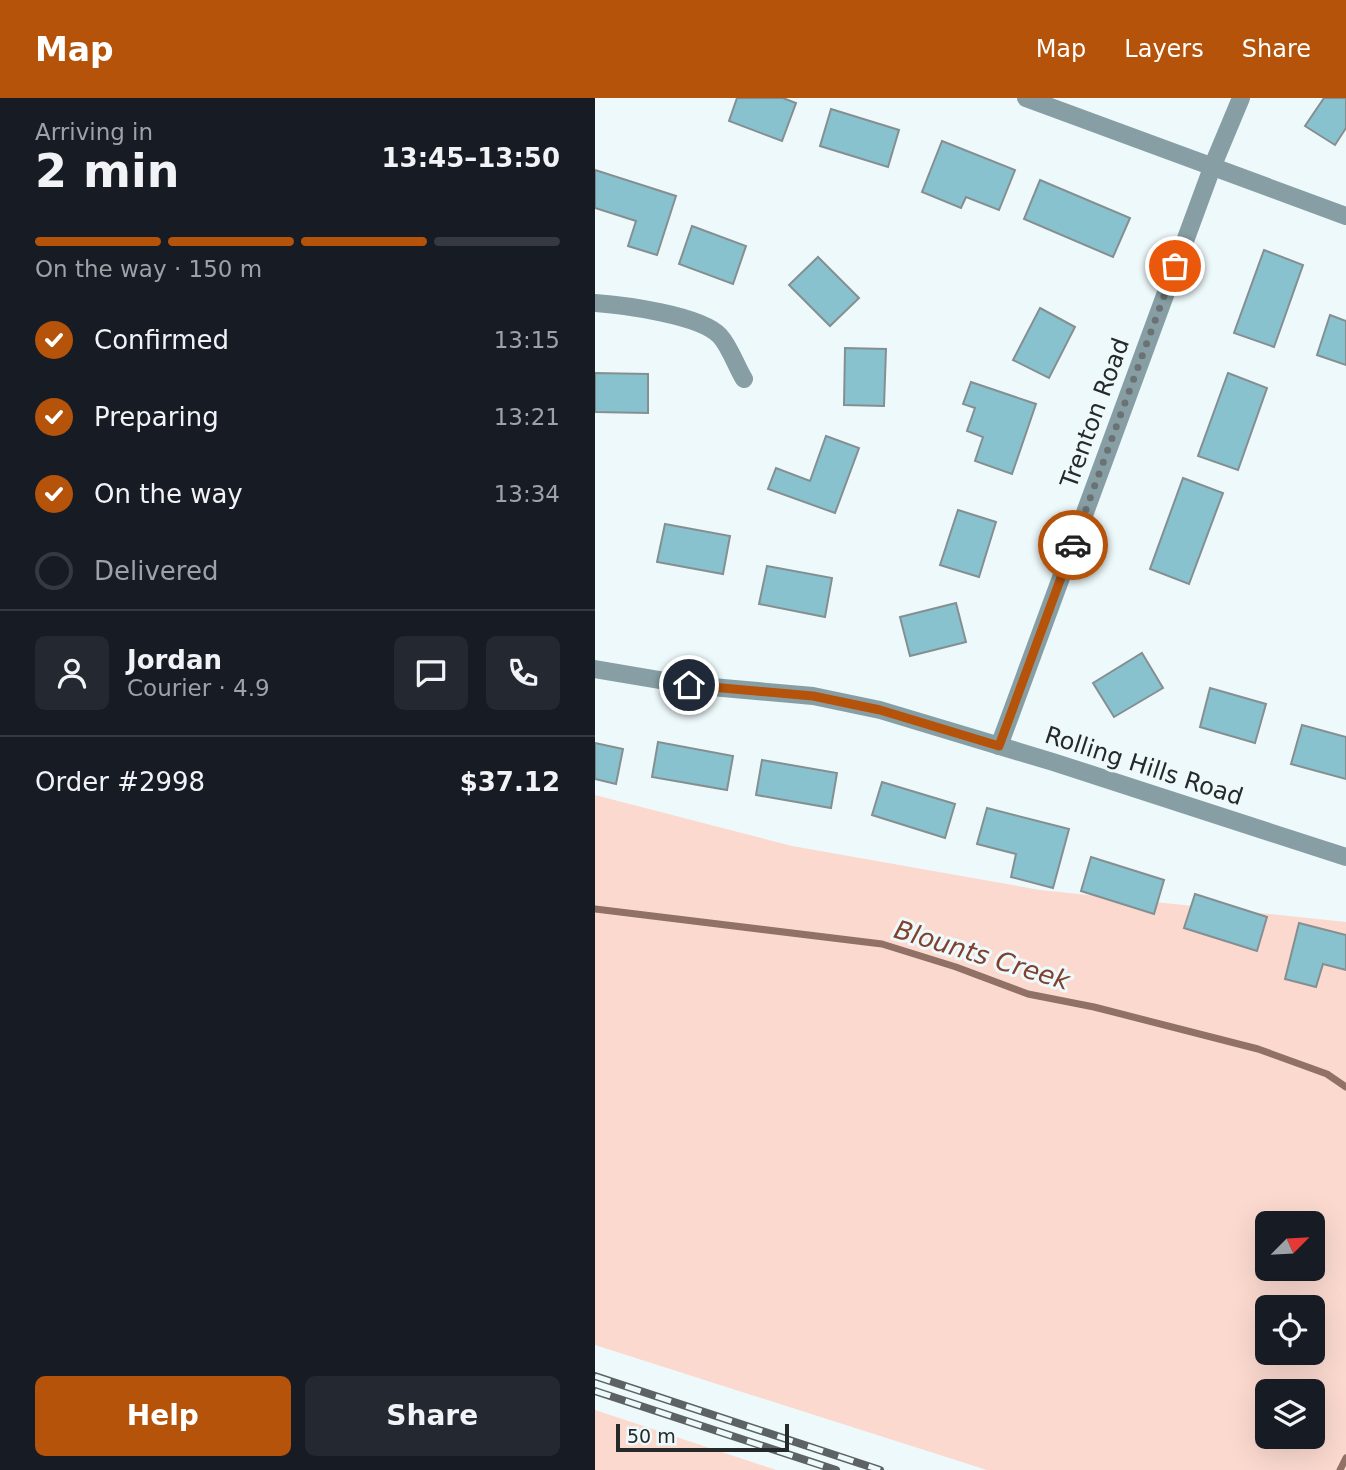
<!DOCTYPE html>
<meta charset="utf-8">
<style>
:root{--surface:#171b24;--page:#242831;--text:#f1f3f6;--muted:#9ea1a6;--line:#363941;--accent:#b45309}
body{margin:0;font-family:"DejaVu Sans",sans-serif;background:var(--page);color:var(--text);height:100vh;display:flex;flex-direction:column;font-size:26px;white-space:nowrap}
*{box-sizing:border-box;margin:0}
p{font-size:23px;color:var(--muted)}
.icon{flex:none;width:38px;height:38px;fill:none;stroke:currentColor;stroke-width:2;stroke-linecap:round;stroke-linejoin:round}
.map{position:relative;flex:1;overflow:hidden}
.side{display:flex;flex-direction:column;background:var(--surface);width:595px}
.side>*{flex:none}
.needle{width:46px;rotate:66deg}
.controls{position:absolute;left:660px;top:1113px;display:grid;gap:14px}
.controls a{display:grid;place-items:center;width:70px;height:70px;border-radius:10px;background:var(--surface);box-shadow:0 7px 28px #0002;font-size:35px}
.scale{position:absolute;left:21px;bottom:18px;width:173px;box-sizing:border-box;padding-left:7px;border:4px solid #25292a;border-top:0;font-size:19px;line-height:24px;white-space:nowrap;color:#25292a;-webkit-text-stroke:5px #eef9fb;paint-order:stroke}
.pin{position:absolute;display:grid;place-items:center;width:60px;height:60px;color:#fff;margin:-30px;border:4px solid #fff;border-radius:50%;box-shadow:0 2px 7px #0007}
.courier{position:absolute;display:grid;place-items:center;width:70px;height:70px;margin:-35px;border:5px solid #b45309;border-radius:50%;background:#fff;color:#222;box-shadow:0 2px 9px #0007}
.summary em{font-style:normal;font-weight:600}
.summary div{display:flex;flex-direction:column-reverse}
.summary{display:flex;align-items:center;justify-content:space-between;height:119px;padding:0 35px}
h1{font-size:46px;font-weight:600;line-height:52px}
.bar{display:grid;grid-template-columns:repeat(4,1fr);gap:10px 7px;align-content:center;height:84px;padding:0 35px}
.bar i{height:9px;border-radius:5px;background:var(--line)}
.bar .selected{background:var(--accent)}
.bar p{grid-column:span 4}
.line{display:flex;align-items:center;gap:18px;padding:0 35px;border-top:2px solid var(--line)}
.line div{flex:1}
.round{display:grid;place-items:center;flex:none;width:74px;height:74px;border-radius:10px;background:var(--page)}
ol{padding:0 35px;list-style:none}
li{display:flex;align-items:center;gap:21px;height:77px}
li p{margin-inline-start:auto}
li .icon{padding:7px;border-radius:50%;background:var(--accent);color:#fff;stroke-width:4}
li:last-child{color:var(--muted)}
li i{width:38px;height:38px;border:4px solid var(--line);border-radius:50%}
.primary-button{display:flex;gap:14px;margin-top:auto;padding:14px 35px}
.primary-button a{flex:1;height:80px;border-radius:10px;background:var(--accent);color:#fff;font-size:28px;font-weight:600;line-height:80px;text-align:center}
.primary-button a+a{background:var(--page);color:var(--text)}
header{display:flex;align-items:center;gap:42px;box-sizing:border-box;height:98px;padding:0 35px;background:var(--accent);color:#fff}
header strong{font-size:33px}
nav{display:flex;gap:38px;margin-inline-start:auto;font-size:24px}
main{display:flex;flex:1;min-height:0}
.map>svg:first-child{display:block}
</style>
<header>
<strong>Map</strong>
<nav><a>Map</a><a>Layers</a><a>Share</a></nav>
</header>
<main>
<section class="side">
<div class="summary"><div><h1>2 min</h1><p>Arriving in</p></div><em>13:45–13:50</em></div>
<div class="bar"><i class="selected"></i><i class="selected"></i><i class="selected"></i><i></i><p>On the way · 150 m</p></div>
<ol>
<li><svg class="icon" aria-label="check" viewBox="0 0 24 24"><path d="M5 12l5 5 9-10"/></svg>Confirmed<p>13:15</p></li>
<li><svg class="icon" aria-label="check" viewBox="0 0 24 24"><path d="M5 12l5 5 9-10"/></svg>Preparing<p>13:21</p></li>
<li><svg class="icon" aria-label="check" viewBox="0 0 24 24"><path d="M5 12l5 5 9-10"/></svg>On the way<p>13:34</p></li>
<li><i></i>Delivered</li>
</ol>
<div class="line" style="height:126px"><a class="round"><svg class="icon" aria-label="person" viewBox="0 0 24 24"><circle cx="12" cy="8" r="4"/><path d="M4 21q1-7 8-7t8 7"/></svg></a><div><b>Jordan</b><p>Courier · 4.9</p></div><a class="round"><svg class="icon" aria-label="chat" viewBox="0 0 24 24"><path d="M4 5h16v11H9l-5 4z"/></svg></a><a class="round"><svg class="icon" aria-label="phone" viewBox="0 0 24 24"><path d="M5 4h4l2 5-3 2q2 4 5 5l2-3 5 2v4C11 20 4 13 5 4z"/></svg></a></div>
<div class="line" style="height:91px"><div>Order #2998</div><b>$37.12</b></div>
<div class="primary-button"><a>Help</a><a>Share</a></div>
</section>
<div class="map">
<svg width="751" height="1372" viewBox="0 0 751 1372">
<rect width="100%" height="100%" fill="#eef9fb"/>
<g fill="#fbd9cf" fill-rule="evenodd">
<path d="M 0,697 L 197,748 L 445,792 L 751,824 L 751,1372 L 392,1372 L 0,1247 ZM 672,1125 L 718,1125 L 718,1171 L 672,1171 ZM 672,1209 L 718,1209 L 718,1255 L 672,1255 ZM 672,1293 L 718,1293 L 718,1339 L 672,1339 Z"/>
<polygon points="0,1312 181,1372 0,1372"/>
</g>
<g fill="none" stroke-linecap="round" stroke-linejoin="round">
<g stroke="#917066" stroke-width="7">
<polyline points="0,811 287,846 361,869 433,896 499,909 663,951 732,976 751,989"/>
<polyline points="745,1372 751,1360"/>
</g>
</g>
<g fill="#88c2ce" stroke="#858f91" stroke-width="2">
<polygon points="142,0 188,0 201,5 187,43 134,23"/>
<polygon points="729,0 751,0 751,30 740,47 710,28"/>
<polygon points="236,11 304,32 293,69 225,48"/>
<polygon points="347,43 420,72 404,112 371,99 366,110 327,94"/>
<polygon points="0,72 81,98 62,157 33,148 41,123 0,110"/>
<polygon points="445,82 535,120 518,159 429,121"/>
<polygon points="97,128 151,148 138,186 84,166"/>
<polygon points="669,152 708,167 679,249 639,235"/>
<polygon points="223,159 264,200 235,228 194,187"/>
<polygon points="445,210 480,229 454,280 418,262"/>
<polygon points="735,217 751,223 751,267 722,257"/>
<polygon points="250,250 291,251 289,308 249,307"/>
<polygon points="0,275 53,276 53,315 0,314"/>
<polygon points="633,275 672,290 643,372 603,358"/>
<polygon points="376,284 441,306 417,376 380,363 388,339 372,333 380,310 368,306"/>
<polygon points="231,338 264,350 240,415 173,391 181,370 215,383"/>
<polygon points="588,380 628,395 594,486 555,471"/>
<polygon points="363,412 401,424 384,479 345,467"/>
<polygon points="70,426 135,438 128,476 62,464"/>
<polygon points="172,468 237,480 230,519 164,506"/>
<polygon points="361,505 371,544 315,558 305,519"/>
<polygon points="547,555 568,590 519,619 498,585"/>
<polygon points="615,590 671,606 660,645 605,629"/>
<polygon points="707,627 751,639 751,681 696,666"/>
<polygon points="63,644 138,658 132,692 57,679"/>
<polygon points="0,645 28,651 21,686 0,681"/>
<polygon points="167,662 242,675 236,710 161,697"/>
<polygon points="287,684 360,706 350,740 277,717"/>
<polygon points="392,710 474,731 458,790 416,779 421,756 382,746"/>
<polygon points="496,759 569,782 559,816 486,793"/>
<polygon points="600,796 672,819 662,853 589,830"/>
<polygon points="704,825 751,837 751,872 728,866 721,889 690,881"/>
</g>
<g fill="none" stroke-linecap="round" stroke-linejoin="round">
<g stroke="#879fa4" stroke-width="18">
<polyline points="431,0 751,118"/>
<path d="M 0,205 C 28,207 106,217 125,238 C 135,249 141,268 149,281"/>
<polyline points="0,571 94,587 218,598 285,612 458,664 751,759"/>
<polyline points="404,648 618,67 646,0"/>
</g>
<defs>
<g id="rail">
<polyline points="0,1278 285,1372"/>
<polyline points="0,1293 241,1372"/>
</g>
</defs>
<use href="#rail" stroke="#5d6364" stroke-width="8"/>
<use href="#rail" stroke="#eef9fb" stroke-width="5" stroke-dasharray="16" stroke-linecap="butt"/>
</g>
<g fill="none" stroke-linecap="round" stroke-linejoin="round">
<polyline stroke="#6b7273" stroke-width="7" stroke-dasharray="0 12.6" points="478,447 580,168"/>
<polyline stroke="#b45309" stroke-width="9" points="94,587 218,598 285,612 404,648 478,447"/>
</g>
<g text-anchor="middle" stroke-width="6" stroke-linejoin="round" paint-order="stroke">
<g font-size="24" fill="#25292a" stroke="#eef9fb">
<text transform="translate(500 315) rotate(-70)" y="8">Trenton Road</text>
<text transform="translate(549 668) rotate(18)" y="8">Rolling Hills Road</text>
</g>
<g font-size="26" font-style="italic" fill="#7f402d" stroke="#eef9fb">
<text transform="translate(387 857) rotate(17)" y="9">Blounts Creek</text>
</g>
</g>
</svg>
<div class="controls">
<a><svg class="needle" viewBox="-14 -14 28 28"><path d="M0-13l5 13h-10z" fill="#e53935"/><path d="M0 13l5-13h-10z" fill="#9ea1a6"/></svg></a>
<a><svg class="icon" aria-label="locate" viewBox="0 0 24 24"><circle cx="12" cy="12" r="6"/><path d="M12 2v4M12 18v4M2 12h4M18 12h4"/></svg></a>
<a><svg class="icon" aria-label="layers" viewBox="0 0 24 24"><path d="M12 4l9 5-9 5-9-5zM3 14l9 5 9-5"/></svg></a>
</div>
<div class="scale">50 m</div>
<div class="pin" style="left:580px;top:168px;background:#ea580c"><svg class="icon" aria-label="bag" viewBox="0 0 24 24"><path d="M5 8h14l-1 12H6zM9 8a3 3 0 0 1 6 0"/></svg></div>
<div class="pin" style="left:94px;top:587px;background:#1f2937"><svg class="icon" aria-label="home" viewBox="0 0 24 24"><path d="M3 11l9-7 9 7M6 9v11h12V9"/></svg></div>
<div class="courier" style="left:478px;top:447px"><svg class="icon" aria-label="car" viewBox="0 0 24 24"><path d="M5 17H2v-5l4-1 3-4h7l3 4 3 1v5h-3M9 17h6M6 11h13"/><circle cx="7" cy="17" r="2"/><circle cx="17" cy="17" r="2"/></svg></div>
</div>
</main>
